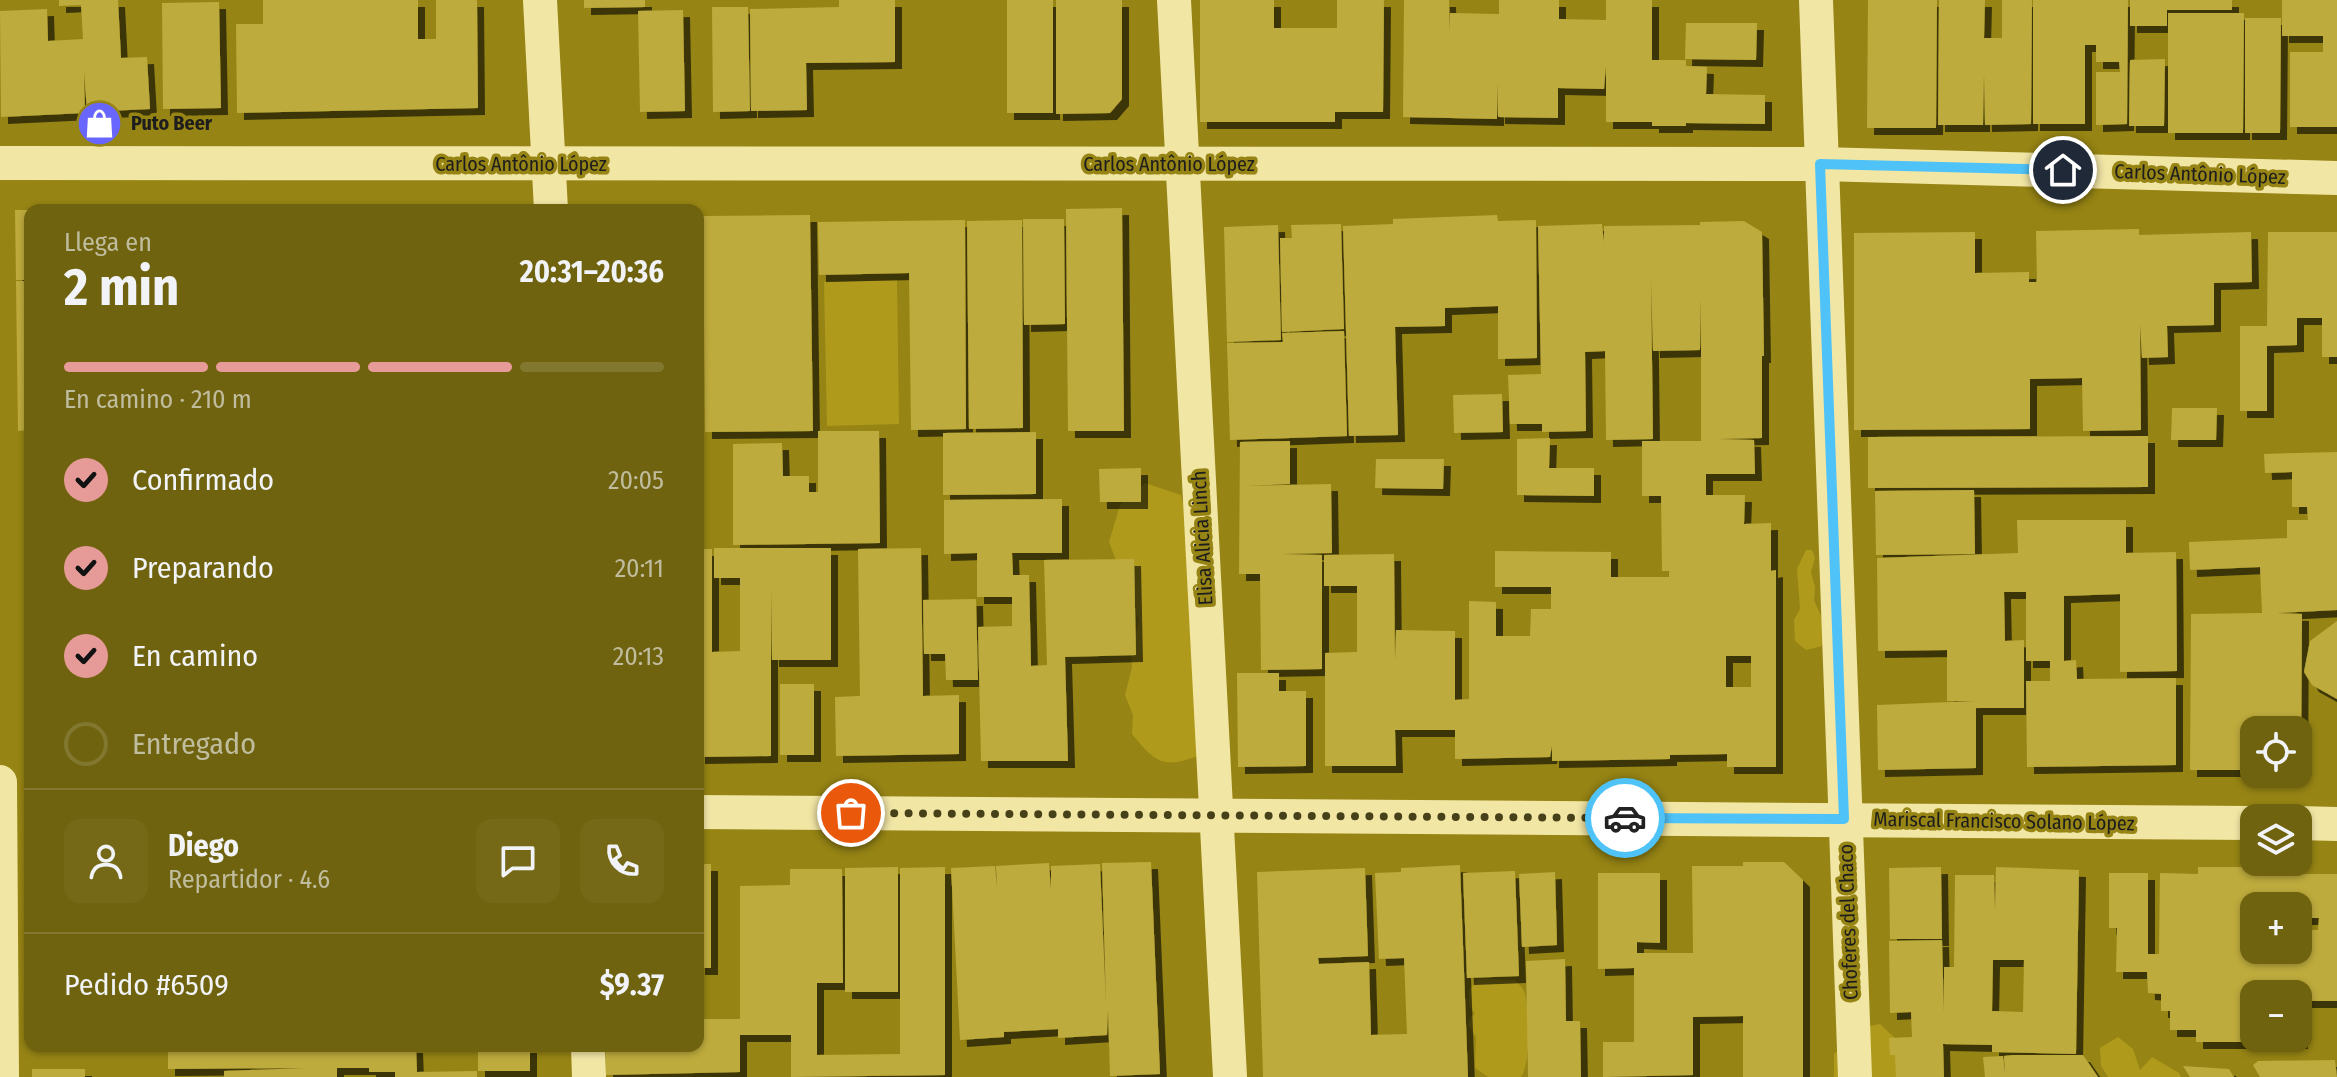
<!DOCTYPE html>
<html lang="es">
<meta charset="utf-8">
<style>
:root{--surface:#70630f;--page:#756918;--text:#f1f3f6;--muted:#c0bc9e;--line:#82772f;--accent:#e69b98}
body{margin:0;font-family:"Fira Sans Condensed",sans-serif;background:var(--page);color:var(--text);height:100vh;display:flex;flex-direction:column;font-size:30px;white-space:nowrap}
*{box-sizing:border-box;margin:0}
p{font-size:26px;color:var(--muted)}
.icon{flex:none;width:44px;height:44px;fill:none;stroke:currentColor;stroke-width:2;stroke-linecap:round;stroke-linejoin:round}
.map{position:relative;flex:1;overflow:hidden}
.panel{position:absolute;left:24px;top:204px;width:680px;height:848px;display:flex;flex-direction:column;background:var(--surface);border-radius:16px;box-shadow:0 2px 6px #0004}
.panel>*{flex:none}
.fabs{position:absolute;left:2240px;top:716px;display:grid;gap:16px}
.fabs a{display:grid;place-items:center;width:72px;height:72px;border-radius:16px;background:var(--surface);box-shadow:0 2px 6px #0004;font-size:40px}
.pin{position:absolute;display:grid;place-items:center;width:68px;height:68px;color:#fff;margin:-34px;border:4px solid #fff;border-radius:50%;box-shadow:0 2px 8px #0007}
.courier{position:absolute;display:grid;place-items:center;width:80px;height:80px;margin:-40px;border:6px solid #4fc3f7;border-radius:50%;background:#fff;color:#222;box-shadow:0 2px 10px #0007}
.summary em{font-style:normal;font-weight:700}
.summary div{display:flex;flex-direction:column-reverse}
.summary{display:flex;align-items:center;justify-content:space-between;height:136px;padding:0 40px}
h1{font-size:52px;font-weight:700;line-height:60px}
.bar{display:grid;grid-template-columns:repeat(4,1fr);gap:12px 8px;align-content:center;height:96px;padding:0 40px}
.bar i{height:10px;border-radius:6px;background:var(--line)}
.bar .selected{background:var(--accent)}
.bar p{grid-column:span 4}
.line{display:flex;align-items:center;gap:20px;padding:0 40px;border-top:2px solid var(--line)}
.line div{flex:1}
.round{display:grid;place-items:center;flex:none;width:84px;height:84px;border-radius:16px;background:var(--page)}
ol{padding:0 40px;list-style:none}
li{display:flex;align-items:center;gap:24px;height:88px}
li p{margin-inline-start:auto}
li .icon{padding:8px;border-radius:50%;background:var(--accent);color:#111;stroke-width:4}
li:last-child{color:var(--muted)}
li i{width:44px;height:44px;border:4px solid var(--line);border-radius:50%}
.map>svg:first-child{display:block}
</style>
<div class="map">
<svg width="2337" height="1077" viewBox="0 0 2337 1077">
<defs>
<filter id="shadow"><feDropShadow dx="7" dy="7" stdDeviation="0" flood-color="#0009"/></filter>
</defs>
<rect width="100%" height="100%" fill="#968414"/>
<g fill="#b09a1c">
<polygon points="897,280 899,424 827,426 824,282"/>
<path d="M 1145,483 L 1181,495 L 1193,542 L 1203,754 C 1165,769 1157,765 1132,734 L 1133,715 L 1125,695 L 1132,667 L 1131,652 L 1139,620 L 1109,542 L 1120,505 Z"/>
<polygon points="1806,550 1812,550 1815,558 1811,572 1815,587 1814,600 1825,625 1822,646 1806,650 1795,641 1794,620 1800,609 1797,569"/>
<path d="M 1478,979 L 1515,980 C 1517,982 1523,988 1524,991 C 1530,1006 1531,1064 1521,1077 L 1488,1077 L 1475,1068 L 1476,1037 L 1468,1025 L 1470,1017 L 1475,1014 L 1469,1006 L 1469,990 Z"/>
<polygon points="1880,1024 1917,1059 1917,1077 1834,1077 1834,1054 1865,1027"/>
<polygon points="2118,1037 2133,1049 2140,1070 2152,1057 2179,1073 2181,1077 2108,1077 2101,1066 2100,1048"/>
</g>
<g fill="#beab3d" fill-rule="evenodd" filter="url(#shadow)">
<polygon points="59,0 118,0 121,58 147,57 150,109 87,112 84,71 85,113 1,117 0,11 47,9 48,41 83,39 81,5 59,6"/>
<polygon points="263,0 418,0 418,39 436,39 436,0 477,0 478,108 237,113 236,24 263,24"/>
<polygon points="584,0 645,0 645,7 584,8"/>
<polygon points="839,0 895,0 895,62 806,63 807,110 751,111 750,9 839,7"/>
<rect x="1007" y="0" width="46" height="113"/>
<polygon points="1056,0 1122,0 1122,99 1110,113 1056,114"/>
<polygon points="1200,0 1274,0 1274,28 1337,28 1337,0 1384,0 1383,112 1335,112 1335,122 1200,122"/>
<polygon points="1404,0 1449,0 1450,32 1450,13 1499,14 1499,0 1559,0 1559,19 1606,20 1606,0 1652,0 1652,60 1686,60 1686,66 1707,67 1706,94 1765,95 1765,124 1686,123 1686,126 1652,126 1652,122 1606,122 1606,66 1604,89 1558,88 1558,118 1498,117 1497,82 1497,119 1403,117"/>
<polygon points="1868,0 1937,0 1936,128 1867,128"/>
<polygon points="1939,0 1985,0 1984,38 2002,38 2002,0 2032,0 2031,124 1985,125 1984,74 1983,125 1938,125"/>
<polygon points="2033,0 2128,0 2127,124 2096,125 2096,72 2120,72 2119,62 2096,62 2096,45 2085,45 2085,124 2033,124"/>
<polygon points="2130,0 2232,0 2232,10 2167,10 2167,26 2130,26"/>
<polygon points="2282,0 2337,0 2337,127 2290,127 2290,52 2323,52 2323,36 2282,36"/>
<polygon points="219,2 221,108 163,109 162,3"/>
<polygon points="712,7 748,7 750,111 713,112"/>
<polygon points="683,10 685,111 640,112 638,11"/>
<polygon points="2168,13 2244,13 2243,133 2168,133"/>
<polygon points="2245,18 2281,18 2280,133 2245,133"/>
<polygon points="1686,23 1757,23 1756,60 1685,59"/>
<polygon points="2165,59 2164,126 2129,126 2130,60"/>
<polygon points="1122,208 1124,431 1068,431 1066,209"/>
<polygon points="15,210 30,210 30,280 16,280"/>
<polygon points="810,215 813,431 705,432 703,216"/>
<polygon points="1497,215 1498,221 1536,220 1537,358 1498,359 1498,306 1445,308 1445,326 1395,327 1398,435 1349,436 1343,226 1393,224 1393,219"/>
<polygon points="1023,219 1064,219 1065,324 1024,325"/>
<polygon points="965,220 966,429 911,430 909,273 819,275 818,222"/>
<polygon points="1022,220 1023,428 969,429 967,221"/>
<path d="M 1744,221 L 1762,232 L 1764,356 L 1762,356 L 1762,438 L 1718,439 L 1754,440 L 1755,474 L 1706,474 L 1706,495 L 1745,495 L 1744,524 L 1771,523 L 1771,571 L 1776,570 L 1776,767 L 1727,767 L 1727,754 L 1670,755 L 1670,759 L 1552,761 L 1552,746 L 1550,757 L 1455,759 L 1455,730 L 1395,730 L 1396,766 L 1325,766 L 1325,653 L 1357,652 L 1357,586 L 1324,586 L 1324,555 L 1394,554 L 1395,661 L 1396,630 L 1455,631 L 1455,700 L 1469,699 L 1469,601 L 1496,602 L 1496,636 L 1530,636 L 1531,609 L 1551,609 L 1551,587 L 1495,587 L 1495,551 L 1611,552 L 1611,577 L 1669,577 L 1669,571 L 1662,571 L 1661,496 L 1642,496 L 1642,441 L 1701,441 L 1701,297 L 1700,350 L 1653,351 L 1651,279 L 1653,439 L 1606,440 L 1605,351 L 1585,352 L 1586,431 L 1542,432 L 1542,424 L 1510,424 L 1508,375 L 1541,374 L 1538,226 L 1602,224 L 1604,242 L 1604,226 L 1700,225 L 1700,222 ZM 1726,656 L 1751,656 L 1751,687 L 1726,687 Z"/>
<polygon points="1341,224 1344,329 1282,332 1280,238 1292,238 1291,225"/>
<polygon points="1278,225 1281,340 1227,342 1224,227"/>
<polygon points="2139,229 2139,235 2251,232 2252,282 2214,283 2214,325 2167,326 2168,357 2142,358 2140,324 2141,430 2083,431 2082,378 2030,379 2030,429 1854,430 1854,233 1975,232 1975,273 2029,272 2029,282 2037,282 2036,231"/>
<polygon points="2268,232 2337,232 2337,357 2322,357 2322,318 2297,318 2297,345 2267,346 2267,411 2240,411 2240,326 2267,326"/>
<polygon points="16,281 30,281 30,430 18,431"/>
<polygon points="698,281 701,281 702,425 698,425"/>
<polygon points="1344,331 1347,436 1230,440 1227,343 1283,342 1282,333"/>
<polygon points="1502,394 1503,432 1454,433 1453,395"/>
<polygon points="2172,408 2217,408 2216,440 2171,440"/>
<polygon points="818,431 879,431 880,543 733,545 733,444 782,443 783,476 809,476 809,492 818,492"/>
<polygon points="1036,432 1036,494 943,495 943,433"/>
<polygon points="2148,436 2148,487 1868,488 1868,437"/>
<polygon points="1550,438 1549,468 1594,468 1594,496 1517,495 1517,439"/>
<polygon points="1290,441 1290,484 1245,486 1331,484 1332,553 1281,554 1322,555 1322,669 1261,670 1260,574 1239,574 1240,442"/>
<polygon points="2337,452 2337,610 2277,613 2302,614 2301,771 2298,771 2298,730 2254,730 2254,770 2190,770 2191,614 2262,613 2260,567 2190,570 2189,542 2287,538 2287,520 2308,520 2307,507 2292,507 2292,472 2265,473 2264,454"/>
<polygon points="1376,459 1444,459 1443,489 1375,488"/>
<polygon points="1141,468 1141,502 1100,502 1099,469"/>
<polygon points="1974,490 1975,554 1876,555 1875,491"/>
<polygon points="1062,499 1062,553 1012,553 1013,575 1029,575 1031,666 1047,665 1044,560 1134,559 1136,655 1065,657 1068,761 981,761 978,627 1012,626 1012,597 977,597 977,553 944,554 944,500"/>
<polygon points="2017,520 2126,520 2126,553 2176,552 2177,671 2120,672 2120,594 2064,596 2064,661 2076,660 2077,679 2176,678 2176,765 2027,767 2026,681 2050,681 2050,661 2026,661 2026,592 2004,592 2005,641 2024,640 2024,708 1976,708 1976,768 1878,770 1877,705 1975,701 1947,701 1947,650 1878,651 1877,558 2018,553"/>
<polygon points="714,548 831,548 831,660 772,660 771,588 771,756 698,757 698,549 712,549 712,652 740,651 740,578 714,578"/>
<polygon points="921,548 923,696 959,695 959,754 836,756 835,697 860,696 858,549"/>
<polygon points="976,599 978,680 946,680 945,654 924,654 923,600"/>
<polygon points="2337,621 2337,699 2312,685 2304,672 2310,641"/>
<polygon points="1237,673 1279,673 1279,691 1306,691 1306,766 1238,767"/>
<rect x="780" y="684" width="34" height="71"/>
<polygon points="1151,862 1160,1074 1110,1076 1108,1010 1107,1035 1058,1038 1058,1029 1004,1032 1004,1037 960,1040 951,868 995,866 997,887 996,866 1049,863 1051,890 1051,866 1100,864 1106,1003 1102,863"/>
<polygon points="1743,862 1784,862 1803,880 1803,1077 1743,1077 1743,1016 1693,1017 1693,1075 1603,1077 1603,1042 1634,1042 1634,968 1598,969 1598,873 1660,873 1660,943 1637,942 1637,953 1693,953 1692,866 1743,866"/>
<rect x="698" y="864" width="13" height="104"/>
<polygon points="1460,865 1468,1077 1263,1077 1257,872 1365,868 1368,956 1318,958 1319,964 1369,962 1371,1035 1407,1034 1404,958 1379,959 1375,873 1401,872 1401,868"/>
<polygon points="898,867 898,992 845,992 845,868"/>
<polygon points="945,867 945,1075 791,1077 791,1035 740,1035 740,1072 606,1075 606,1046 698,1046 698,1019 740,1019 740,886 790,885 790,869 842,869 843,983 817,983 817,1055 900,1054 900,868"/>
<polygon points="1941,867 1942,939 1890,939 1889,868"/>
<path d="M 1996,867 L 2079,870 L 2076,1054 L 1992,1052 L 1992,1045 L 1943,1044 L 1944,1077 L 1896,1077 L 1895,1055 L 1890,1055 L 1889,1038 L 1912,1037 L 1911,1012 L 1890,1013 L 1889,941 L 1942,940 L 1944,1013 L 1944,967 L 1954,967 L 1955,875 L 1994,875 L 1995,910 ZM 1993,960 L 2024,960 L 2023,1012 L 1992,1011 Z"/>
<path d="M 2198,867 L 2302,867 L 2302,874 L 2337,874 L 2337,1001 L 2302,1001 L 2301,991 L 2301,1029 L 2298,1029 L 2298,994 L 2254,994 L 2254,1038 L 2301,1038 L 2301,1042 L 2196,1042 L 2196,1030 L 2170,1030 L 2170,1011 L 2161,1011 L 2161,994 L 2148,993 L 2147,972 L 2116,972 L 2117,928 L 2109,928 L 2109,873 L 2148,873 L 2148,954 L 2159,954 L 2160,873 L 2198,874 ZM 2254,906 L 2298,906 L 2298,950 L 2254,950 ZM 2302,918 L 2319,918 L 2318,930 L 2302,930 Z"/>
<polygon points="1515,871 1519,976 1467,978 1463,873"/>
<polygon points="1555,872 1557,945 1522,947 1519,874"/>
<polygon points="1565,959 1566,1021 1580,1021 1581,1077 1528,1077 1526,961"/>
<polygon points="168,1046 416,1046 417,1072 477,1071 477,1077 395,1077 395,1072 369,1072 369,1068 337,1068 337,1077 224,1077 224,1071 306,1068 168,1069"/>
<rect x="478" y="1046" width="52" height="25"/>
<polygon points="2013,1055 2083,1055 2098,1077 1985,1077 1983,1057 2003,1056 2005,1074 2004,1056"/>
<polygon points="2335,1060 2337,1077 2260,1077 2253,1065 2258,1061"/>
<polygon points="2183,1066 2229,1069 2234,1077 2190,1077"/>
<rect x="32" y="1069" width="53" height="8"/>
</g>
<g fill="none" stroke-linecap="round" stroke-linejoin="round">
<g stroke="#f2e6a5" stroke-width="34">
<polyline points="540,0 551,210"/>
<polyline points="1174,0 1230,1077"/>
<polyline points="1816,0 1855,1077"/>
<polyline points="0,163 1820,164 2337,178"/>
<polyline points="0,782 2,1077"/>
<polyline points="698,812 2254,823"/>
<polyline points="2298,823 2337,824"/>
<polyline points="588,1046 589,1077"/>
</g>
</g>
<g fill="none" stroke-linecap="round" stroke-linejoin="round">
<polyline stroke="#47411a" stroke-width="8" stroke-dasharray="0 14.4" points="851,813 1625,818"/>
<polyline stroke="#4fc3f7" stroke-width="10" points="1625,818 1844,819 1820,164 2063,170"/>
</g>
<defs>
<symbol id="shop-disc" viewBox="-11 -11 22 22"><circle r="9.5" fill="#6866ff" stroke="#968414"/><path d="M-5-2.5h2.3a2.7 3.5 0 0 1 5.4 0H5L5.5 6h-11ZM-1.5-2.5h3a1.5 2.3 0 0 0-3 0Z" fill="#fff"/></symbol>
</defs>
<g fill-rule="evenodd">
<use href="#shop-disc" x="74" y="98" width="51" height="51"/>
</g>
<g text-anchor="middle" stroke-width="7" stroke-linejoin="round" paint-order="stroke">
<g font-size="20" font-weight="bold" fill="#1d1d1d" stroke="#968414" text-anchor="start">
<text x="131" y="130">Puto Beer</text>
</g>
<g font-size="20" fill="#1d1d1d" stroke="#968414">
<text x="521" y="171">Carlos Antônio López</text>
<text x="1169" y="171">Carlos Antônio López</text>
<text transform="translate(2200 174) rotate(2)" y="7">Carlos Antônio López</text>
<text transform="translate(1202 538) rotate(-93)" y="7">Elisa Alicia Linch</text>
<text transform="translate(2004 821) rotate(1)" y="7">Mariscal Francisco Solano López</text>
<text transform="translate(1848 922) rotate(-92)" y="7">Choferes del Chaco</text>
</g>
</g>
</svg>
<div class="fabs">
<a><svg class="icon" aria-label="locate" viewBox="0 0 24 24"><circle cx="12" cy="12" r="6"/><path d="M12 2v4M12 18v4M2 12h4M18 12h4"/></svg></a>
<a><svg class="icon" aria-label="layers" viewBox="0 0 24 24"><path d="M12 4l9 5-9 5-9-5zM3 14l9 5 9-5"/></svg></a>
<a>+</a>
<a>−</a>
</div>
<div class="pin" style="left:851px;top:813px;background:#ea580c"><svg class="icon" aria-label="bag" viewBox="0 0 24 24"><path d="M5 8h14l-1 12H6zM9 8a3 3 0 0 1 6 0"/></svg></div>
<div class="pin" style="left:2063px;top:170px;background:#1f2937"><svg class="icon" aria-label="home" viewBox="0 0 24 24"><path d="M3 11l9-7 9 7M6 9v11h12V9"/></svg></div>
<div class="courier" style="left:1625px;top:818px"><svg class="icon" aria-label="car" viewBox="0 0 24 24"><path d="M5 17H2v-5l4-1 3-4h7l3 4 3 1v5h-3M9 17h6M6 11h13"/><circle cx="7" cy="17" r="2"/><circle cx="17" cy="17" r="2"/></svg></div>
<section class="panel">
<div class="summary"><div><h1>2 min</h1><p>Llega en</p></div><em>20:31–20:36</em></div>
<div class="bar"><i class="selected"></i><i class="selected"></i><i class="selected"></i><i></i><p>En camino · 210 m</p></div>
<ol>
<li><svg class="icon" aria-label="check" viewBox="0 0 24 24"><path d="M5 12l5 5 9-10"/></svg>Confirmado<p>20:05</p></li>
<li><svg class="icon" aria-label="check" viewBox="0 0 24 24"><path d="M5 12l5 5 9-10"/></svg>Preparando<p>20:11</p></li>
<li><svg class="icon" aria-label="check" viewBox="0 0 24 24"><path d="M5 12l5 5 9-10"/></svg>En camino<p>20:13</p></li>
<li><i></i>Entregado</li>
</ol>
<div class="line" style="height:144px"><a class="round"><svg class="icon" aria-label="person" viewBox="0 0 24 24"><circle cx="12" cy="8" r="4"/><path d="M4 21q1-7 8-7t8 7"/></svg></a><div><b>Diego</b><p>Repartidor · 4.6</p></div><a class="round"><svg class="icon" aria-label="chat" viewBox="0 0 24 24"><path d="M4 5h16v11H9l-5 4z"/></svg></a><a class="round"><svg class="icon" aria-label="phone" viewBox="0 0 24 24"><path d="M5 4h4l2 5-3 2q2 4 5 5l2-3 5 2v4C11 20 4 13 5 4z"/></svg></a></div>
<div class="line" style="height:104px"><div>Pedido #6509</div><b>$9.37</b></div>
</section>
</div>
